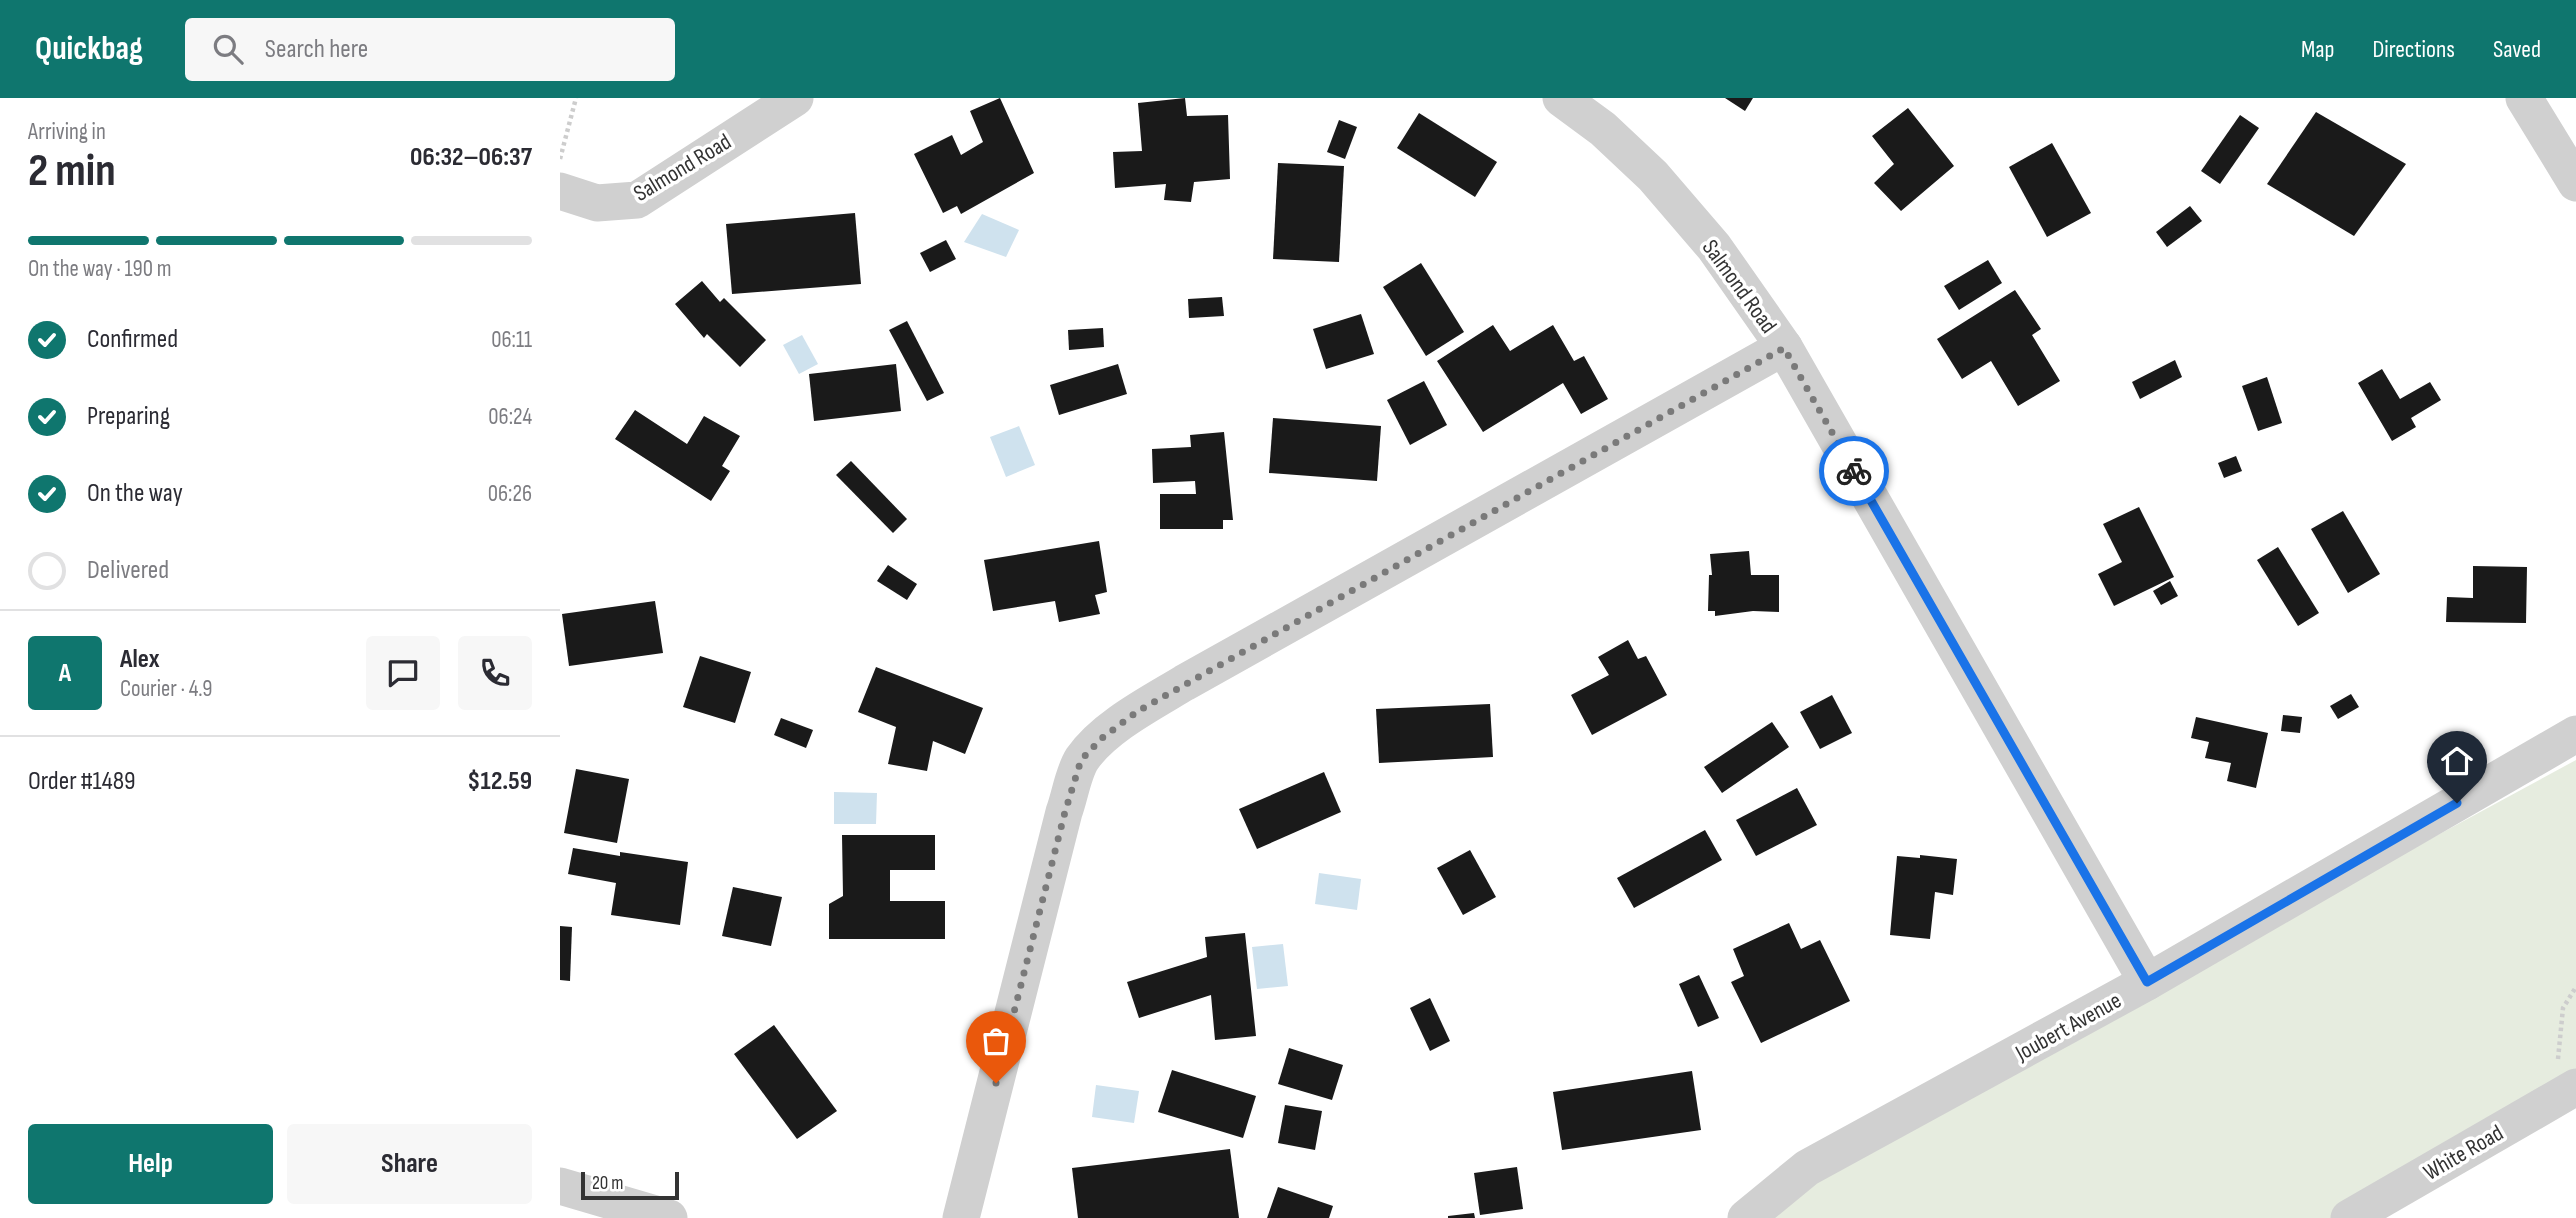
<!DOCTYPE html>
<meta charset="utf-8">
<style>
:root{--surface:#fff;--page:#f7f7f7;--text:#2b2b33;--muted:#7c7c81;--line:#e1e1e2;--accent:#0f766e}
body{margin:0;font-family:"Sofia Sans Condensed",sans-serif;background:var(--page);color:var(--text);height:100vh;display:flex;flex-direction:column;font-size:26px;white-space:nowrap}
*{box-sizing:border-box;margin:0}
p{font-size:23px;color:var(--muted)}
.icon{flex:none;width:38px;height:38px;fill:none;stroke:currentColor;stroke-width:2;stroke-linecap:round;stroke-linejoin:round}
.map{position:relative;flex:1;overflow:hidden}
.sheet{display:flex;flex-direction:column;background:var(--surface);width:560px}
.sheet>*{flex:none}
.scale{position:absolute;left:21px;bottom:18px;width:98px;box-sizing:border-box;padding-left:7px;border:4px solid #333;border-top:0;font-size:19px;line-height:24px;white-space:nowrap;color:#333;-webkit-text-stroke:5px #fff;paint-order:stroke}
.pin{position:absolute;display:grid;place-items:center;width:60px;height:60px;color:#fff;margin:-72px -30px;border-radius:50% 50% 50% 0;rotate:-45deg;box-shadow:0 0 7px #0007}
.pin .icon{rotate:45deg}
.courier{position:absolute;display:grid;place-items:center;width:70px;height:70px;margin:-35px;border:5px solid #1a73e8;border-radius:50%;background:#fff;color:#222;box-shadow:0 2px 9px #0007}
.headline em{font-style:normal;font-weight:700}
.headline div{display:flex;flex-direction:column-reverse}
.headline{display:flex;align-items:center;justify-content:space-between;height:119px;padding:0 28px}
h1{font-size:46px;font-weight:700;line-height:52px}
.bar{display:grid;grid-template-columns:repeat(4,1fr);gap:10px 7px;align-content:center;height:84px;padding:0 28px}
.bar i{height:9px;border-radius:5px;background:var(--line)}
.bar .active{background:var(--accent)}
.bar p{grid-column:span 4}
.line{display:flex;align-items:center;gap:18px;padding:0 28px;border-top:2px solid var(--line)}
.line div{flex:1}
.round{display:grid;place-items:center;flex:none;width:74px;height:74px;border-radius:7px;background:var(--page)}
ol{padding:0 28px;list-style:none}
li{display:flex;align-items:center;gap:21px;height:77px}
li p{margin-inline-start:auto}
li .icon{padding:7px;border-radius:50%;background:var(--accent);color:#fff;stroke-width:4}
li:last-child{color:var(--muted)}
li i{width:38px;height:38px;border:4px solid var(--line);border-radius:50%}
.cta{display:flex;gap:14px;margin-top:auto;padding:14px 28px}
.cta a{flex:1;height:80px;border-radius:7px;background:var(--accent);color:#fff;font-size:28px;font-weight:700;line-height:80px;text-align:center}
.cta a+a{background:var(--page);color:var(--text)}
header{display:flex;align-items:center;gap:42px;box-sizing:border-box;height:98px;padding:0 35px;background:var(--accent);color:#fff}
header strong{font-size:33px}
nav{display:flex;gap:38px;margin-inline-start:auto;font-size:24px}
.search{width:490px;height:63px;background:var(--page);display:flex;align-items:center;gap:18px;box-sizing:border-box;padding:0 24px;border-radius:7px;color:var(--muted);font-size:26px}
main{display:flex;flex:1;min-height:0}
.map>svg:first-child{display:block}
</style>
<header>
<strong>Quickbag</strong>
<div class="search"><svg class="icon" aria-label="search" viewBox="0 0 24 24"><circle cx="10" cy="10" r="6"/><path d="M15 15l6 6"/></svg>Search here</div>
<nav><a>Map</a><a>Directions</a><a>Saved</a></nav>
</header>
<main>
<section class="sheet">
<div class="headline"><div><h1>2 min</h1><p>Arriving in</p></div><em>06:32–06:37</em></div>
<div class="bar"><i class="active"></i><i class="active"></i><i class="active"></i><i></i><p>On the way · 190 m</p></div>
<ol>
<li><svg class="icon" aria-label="check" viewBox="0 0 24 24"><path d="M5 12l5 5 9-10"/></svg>Confirmed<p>06:11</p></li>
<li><svg class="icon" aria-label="check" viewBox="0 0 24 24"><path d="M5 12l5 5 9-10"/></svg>Preparing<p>06:24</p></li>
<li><svg class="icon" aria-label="check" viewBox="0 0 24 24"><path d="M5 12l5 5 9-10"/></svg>On the way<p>06:26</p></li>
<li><i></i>Delivered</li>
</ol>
<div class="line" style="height:126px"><b class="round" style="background:var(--accent);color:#fff">A</b><div><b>Alex</b><p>Courier · 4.9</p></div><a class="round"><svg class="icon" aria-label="chat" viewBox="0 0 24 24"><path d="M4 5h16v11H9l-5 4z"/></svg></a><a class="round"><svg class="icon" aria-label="phone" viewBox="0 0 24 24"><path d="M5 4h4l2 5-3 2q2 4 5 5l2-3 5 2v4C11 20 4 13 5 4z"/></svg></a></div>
<div class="line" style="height:91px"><div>Order #1489</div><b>$12.59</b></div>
<div class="cta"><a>Help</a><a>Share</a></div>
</section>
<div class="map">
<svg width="2016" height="1120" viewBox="0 0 2016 1120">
<rect width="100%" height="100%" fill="#fff"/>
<polygon fill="#e6ecdf" points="2016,662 2016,979 1771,1120 1200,1120 1249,1078"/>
<g fill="#cfe2ee">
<polygon points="422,116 459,132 446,159 404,144"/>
<polygon points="242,237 258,266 239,276 223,247"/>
<polygon points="459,328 475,367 446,379 430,339"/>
<polygon points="274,694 317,695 316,726 274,726"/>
<polygon points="759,775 801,781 797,812 755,806"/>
<polygon points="723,846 728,888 697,891 692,849"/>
<polygon points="536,987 579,993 574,1025 532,1019"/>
</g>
<g fill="#1a1a1a">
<polygon points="440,0 474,75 401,116 397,108 383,115 354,56 392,37 401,57 423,44 410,13"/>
<polygon points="625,0 627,18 668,17 670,81 634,84 631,104 604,102 606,86 555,90 553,54 582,53 578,5"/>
<polygon points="1165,0 1193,0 1185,13"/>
<polygon points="1348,10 1394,68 1341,113 1314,85 1334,66 1312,38"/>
<polygon points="1756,14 1846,66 1794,138 1707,86"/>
<polygon points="859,15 937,64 915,99 837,50"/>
<polygon points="1680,17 1699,30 1660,86 1641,73"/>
<polygon points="779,22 797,29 785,61 767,54"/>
<polygon points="1492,45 1531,115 1487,139 1449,69"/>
<polygon points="718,65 784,68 779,164 713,161"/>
<polygon points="1630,108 1642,123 1607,149 1596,134"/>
<polygon points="295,115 301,186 172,196 166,126"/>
<polygon points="386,142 396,161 370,174 360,155"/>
<polygon points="1428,162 1442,185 1399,212 1384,188"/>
<polygon points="861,165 904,234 866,258 823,189"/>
<polygon points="142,183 160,204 164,200 206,242 180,269 147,236 144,240 115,206"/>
<polygon points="1455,192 1481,231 1472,237 1500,283 1458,308 1431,263 1402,281 1377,241"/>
<polygon points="662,199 664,218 629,220 628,201"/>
<polygon points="801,216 814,256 766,271 753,231"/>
<polygon points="347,223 384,295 367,303 329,232"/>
<polygon points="933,227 950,253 993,227 1014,263 1024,258 1048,301 1021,316 1003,285 923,334 877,263"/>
<polygon points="543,230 544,249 509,252 508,232"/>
<polygon points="1615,262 1622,279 1580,301 1572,284"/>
<polygon points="336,266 341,313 254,323 249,276"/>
<polygon points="558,266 567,296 499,317 490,287"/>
<polygon points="1822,271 1840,301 1870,284 1881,302 1851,320 1856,329 1832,343 1798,285"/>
<polygon points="1707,279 1722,325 1698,333 1682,288"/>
<polygon points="864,283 887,327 850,347 827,302"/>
<polygon points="75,312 127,346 144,318 180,338 162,368 170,373 151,403 55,341"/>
<polygon points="713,320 821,328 817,383 709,375"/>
<polygon points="664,334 673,422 663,422 663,431 600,431 600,396 636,396 635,383 593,385 592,351 631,349 630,337"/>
<polygon points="1676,358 1682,373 1664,380 1658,365"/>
<polygon points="291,363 347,421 333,435 276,377"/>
<polygon points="1579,409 1614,479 1554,508 1538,476 1562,464 1543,426"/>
<polygon points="1783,413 1820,476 1788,495 1751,431"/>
<polygon points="539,443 547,494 535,497 540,516 499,524 495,503 433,513 424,462"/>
<polygon points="1718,449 1759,515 1738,528 1697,462"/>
<polygon points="1189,453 1191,477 1219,477 1219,514 1193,513 1155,518 1155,513 1148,513 1149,477 1152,477 1150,456"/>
<polygon points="328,467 357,486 347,502 317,483"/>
<polygon points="1913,468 1967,469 1966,525 1886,524 1887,499 1913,500"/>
<polygon points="1610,483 1618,498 1601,507 1593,493"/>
<polygon points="95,503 103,555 9,568 2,516"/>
<polygon points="1068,542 1078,561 1086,558 1107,597 1032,637 1011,597 1049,577 1038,559"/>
<polygon points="140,558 191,574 175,625 123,609"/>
<polygon points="316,569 423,610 405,656 373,643 367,673 328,666 336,629 298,614"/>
<polygon points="1791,596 1799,609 1778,621 1770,608"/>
<polygon points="1272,597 1292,635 1260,651 1240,614"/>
<polygon points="930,606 933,659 819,665 816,611"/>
<polygon points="1723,617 1742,619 1740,635 1721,633"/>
<polygon points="1636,619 1708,635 1696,690 1667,683 1671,665 1645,660 1649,644 1631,640"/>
<polygon points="221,620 253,632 246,650 214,637"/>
<polygon points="1212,624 1229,649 1162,695 1144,669"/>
<polygon points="16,671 69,681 57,745 4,735"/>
<polygon points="764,674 781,714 697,751 679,711"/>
<polygon points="1237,690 1257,727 1196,758 1176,722"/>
<polygon points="1145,732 1162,762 1074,810 1057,780"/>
<polygon points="282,737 375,737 375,772 330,772 330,803 385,803 385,841 269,841 269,806 283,798"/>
<polygon points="13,750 60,758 60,754 128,764 120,827 51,817 56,785 8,776"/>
<polygon points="910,752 936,799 903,817 877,770"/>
<polygon points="1360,757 1397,761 1393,797 1375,794 1370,841 1330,837 1337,758 1360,760"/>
<polygon points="173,789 222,799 211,848 162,838"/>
<polygon points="1229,825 1241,851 1260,842 1290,903 1201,945 1171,884 1184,878 1173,851"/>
<polygon points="0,828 12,829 10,883 0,882"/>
<polygon points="685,835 696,938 655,942 651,897 579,920 567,884 647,859 645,839"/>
<polygon points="1139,877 1159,920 1138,929 1119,886"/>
<polygon points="870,900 890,943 870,953 850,910"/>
<polygon points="214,927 277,1013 237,1041 174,956"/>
<polygon points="729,950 783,967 772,1002 718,986"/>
<polygon points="612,972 696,998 683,1040 598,1014"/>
<polygon points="1132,973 1141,1032 1002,1052 993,994"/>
<polygon points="725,1007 762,1013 755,1052 718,1045"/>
<polygon points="670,1051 679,1120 518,1120 512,1070"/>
<polygon points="957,1069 963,1111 920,1117 914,1075"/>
<polygon points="718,1089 773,1108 769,1120 707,1120"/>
<polygon points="914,1115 915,1120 888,1120 888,1118"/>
</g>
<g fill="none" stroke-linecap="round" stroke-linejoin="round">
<g stroke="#cdcdcd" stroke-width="4.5" stroke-dasharray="3.5 3.5" stroke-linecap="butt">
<polyline points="0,61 16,0"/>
<polyline points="1998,961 2003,910 2016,889"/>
</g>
<g stroke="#d0d0d0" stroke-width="37">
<polyline points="1001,0 1043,31 1093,78 1154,149 1224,249 1587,884"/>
<polyline points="1964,0 2016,85"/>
<polyline points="0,93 37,105 77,102 235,0"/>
<polyline points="0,1088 109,1120"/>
<path d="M 401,1120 L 504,714 C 510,698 513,675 522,661 C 544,629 591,605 624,585 L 1224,249"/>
<polyline points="1186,1120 1247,1070 1587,884 2016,636"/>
<polyline points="1789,1120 2016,989"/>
</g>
</g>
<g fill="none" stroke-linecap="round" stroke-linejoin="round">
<polyline stroke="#7a7a7a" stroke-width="7" stroke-dasharray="0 12.6" points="436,985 505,714 521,662 542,640 578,613 1224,250 1294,373"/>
<polyline stroke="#1a73e8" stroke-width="9" points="1294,373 1587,884 1897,705"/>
</g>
<g text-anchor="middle" stroke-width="7" stroke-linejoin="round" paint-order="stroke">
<g font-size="23" fill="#333" stroke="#fff">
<text transform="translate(122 69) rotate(-31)" y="8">Salmond Road</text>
<text transform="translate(1180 188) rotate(54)" y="8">Salmond Road</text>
<text transform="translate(1508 928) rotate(-29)" y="8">Joubert Avenue</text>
<text transform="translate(1903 1054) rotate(-30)" y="8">White Road</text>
</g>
</g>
</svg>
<div class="scale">20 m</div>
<div class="pin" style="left:436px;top:985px;background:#ea580c"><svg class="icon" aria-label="bag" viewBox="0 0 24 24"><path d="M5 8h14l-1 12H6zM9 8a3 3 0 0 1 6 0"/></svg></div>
<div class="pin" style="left:1897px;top:705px;background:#1f2937"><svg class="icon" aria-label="home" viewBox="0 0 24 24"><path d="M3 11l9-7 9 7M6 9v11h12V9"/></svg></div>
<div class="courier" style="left:1294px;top:373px"><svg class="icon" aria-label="bike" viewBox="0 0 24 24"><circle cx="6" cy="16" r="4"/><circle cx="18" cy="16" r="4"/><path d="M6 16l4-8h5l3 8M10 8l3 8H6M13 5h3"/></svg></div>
</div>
</main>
